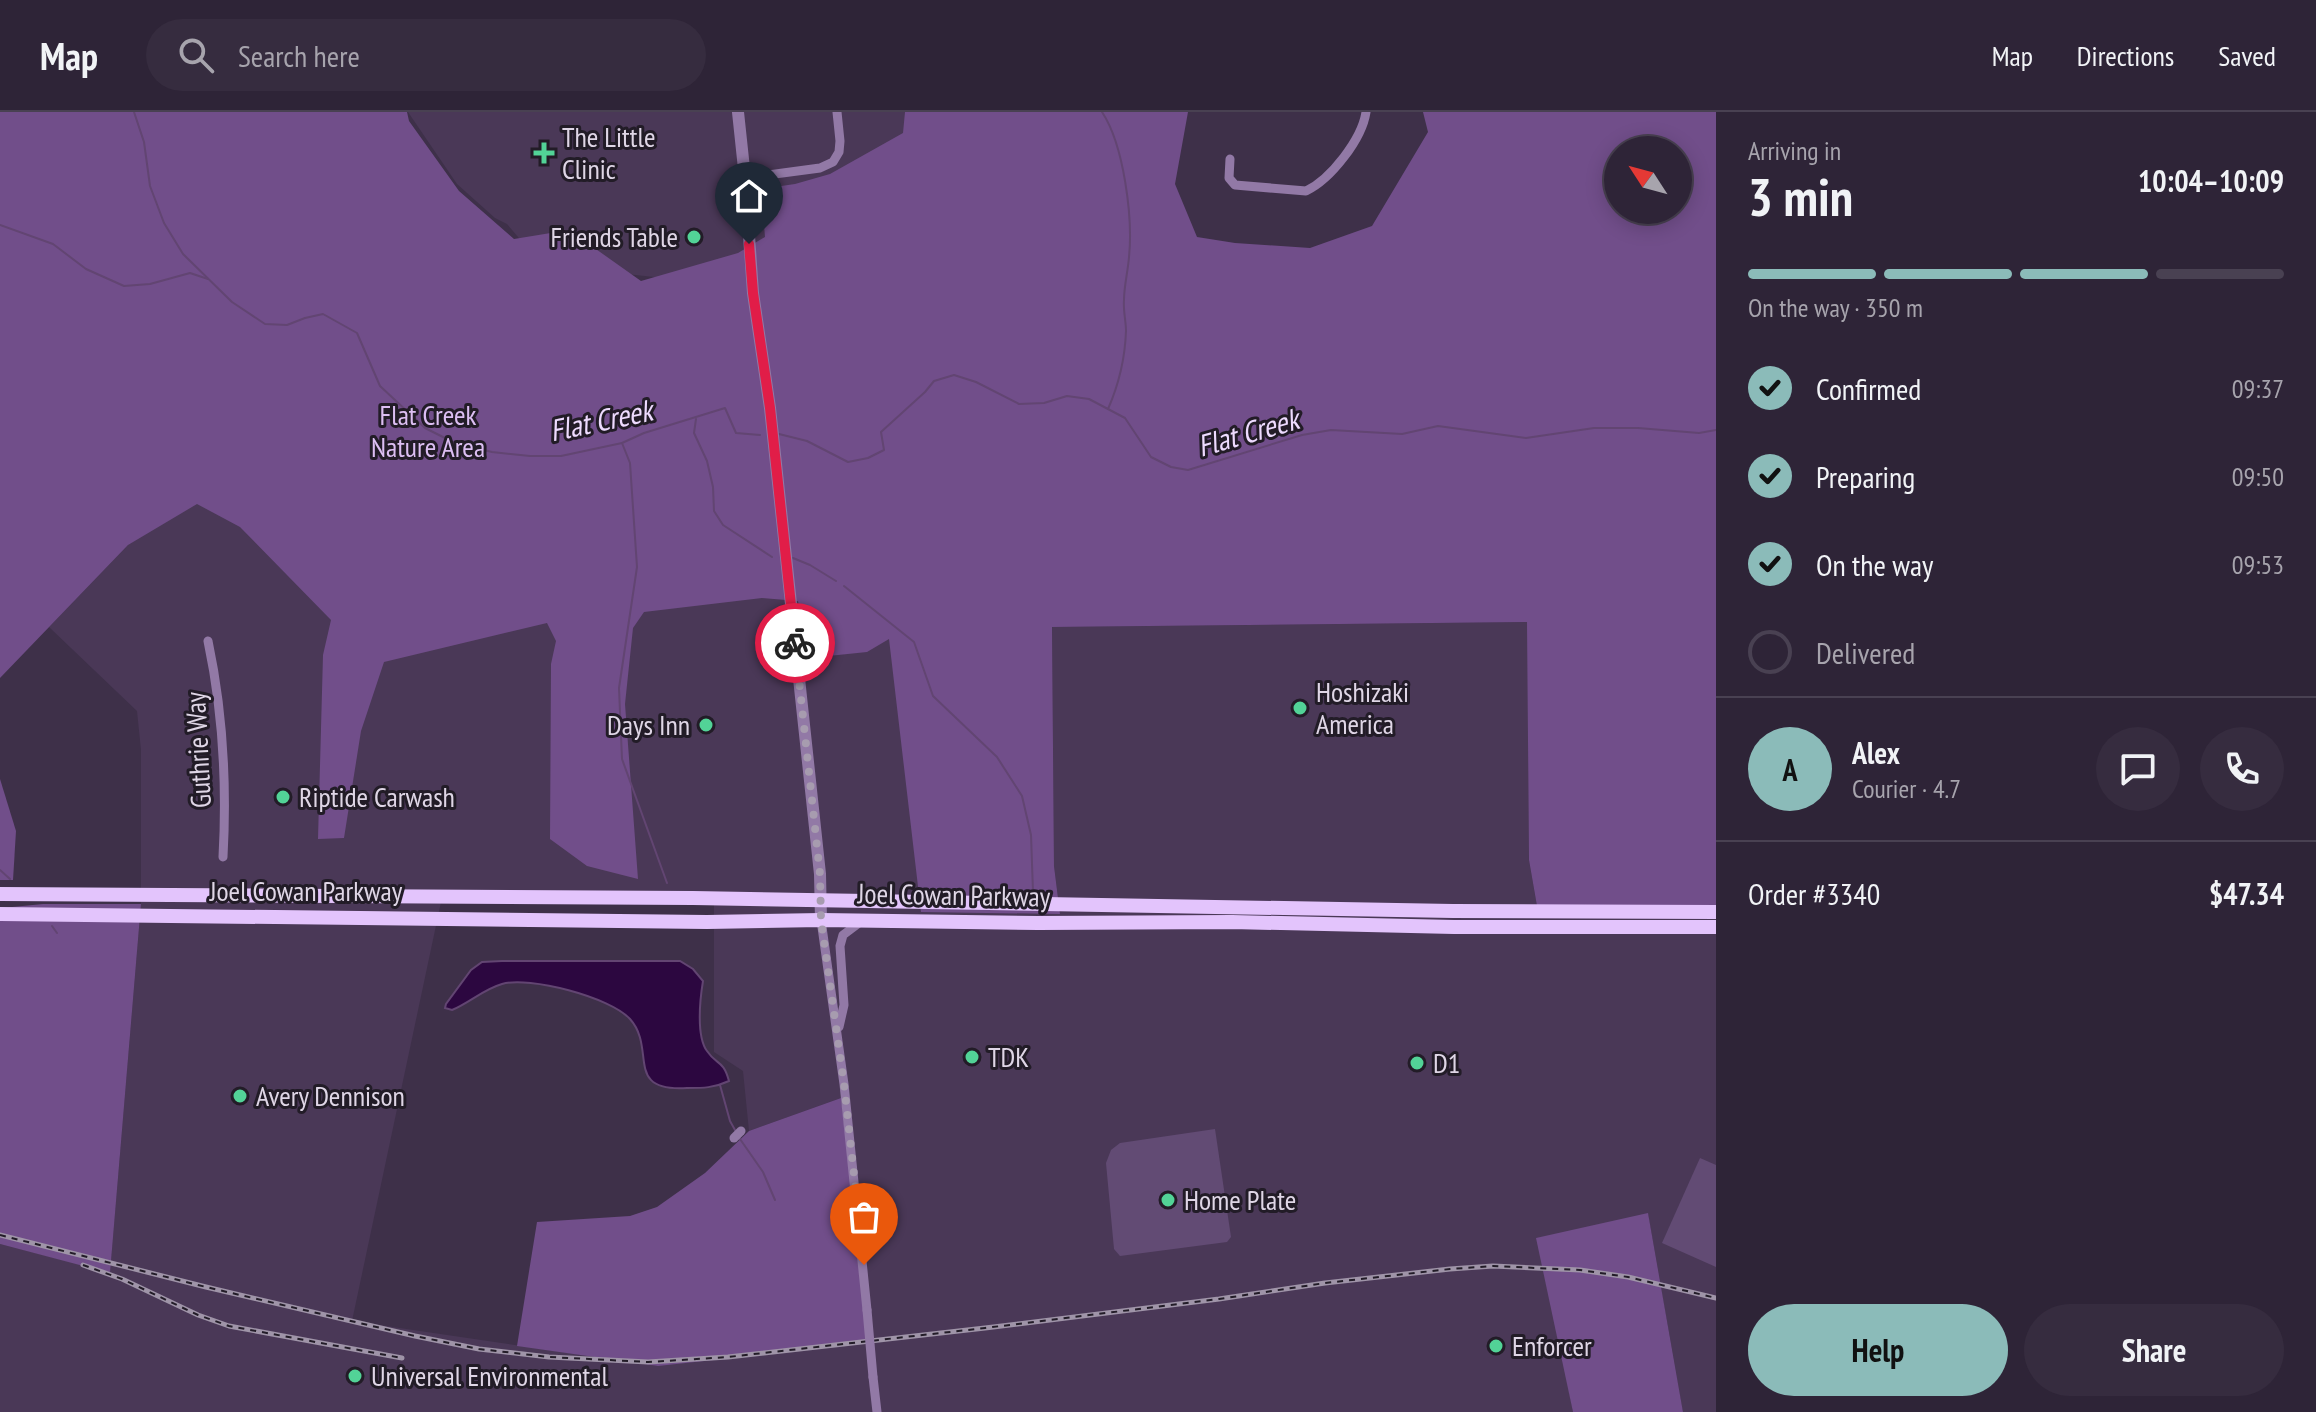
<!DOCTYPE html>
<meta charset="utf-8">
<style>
:root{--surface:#2e2437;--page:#362c3f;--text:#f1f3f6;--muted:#a7a4ad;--line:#494152;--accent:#8bbbb9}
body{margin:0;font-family:"PT Sans Narrow",sans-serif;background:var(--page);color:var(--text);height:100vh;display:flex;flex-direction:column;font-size:30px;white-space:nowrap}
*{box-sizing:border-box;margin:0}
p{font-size:26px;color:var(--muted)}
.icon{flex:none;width:44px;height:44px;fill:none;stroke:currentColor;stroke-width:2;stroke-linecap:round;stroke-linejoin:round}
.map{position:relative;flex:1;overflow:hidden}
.side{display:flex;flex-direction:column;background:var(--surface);width:600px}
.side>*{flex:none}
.needle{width:52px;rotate:306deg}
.tools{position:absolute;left:1604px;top:24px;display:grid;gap:16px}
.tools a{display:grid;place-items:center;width:88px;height:88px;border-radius:50%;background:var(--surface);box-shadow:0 4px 20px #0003,0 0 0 2px var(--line);font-size:40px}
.pin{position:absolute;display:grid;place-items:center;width:68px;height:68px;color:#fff;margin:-82px -34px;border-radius:50% 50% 50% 0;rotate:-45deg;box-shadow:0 0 8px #0007}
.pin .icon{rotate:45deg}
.courier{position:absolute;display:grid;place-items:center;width:80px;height:80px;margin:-40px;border:6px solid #e11d48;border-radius:50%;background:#fff;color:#222;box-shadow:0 2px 10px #0007}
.summary em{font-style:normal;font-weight:700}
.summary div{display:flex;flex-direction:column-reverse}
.summary{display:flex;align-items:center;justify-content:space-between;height:136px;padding:0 32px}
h1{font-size:52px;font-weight:700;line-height:60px}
.bar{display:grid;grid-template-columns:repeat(4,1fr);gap:12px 8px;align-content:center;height:96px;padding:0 32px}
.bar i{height:10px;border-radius:6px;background:var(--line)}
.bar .selected{background:var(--accent)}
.bar p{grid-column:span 4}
.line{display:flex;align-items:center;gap:20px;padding:0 32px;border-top:2px solid var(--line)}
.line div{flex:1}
.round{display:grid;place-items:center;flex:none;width:84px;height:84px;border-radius:42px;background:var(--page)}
ol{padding:0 32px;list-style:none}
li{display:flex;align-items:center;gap:24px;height:88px}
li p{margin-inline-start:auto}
li .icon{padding:8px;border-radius:50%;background:var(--accent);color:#111;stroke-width:4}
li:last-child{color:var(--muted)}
li i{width:44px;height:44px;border:4px solid var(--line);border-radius:50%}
.cta{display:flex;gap:16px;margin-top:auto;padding:16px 32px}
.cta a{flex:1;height:92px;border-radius:48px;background:var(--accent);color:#111;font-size:32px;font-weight:700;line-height:92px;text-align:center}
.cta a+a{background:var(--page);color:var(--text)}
header{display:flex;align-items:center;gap:48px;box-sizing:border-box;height:112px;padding:0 40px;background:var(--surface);border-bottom:2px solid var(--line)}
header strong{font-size:38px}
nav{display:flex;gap:44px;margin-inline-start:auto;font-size:28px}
.search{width:560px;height:72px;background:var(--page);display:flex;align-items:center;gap:20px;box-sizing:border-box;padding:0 28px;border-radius:44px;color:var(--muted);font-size:30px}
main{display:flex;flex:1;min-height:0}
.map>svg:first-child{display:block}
</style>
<header>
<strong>Map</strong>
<div class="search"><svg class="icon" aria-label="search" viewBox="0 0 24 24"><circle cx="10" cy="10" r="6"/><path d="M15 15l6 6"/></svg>Search here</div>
<nav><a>Map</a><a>Directions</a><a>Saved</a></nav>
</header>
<main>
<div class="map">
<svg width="1716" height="1300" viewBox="0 0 1716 1300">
<rect width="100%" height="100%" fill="#3e3049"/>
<g fill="#4a3857" fill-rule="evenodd">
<polygon points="408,0 925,0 757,176 542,153 507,112 495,106 457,72"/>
<path d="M 188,362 L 620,480 L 882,468 L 1060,802 L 1054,754 L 1052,515 L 1528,510 L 1529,748 L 1537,794 L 1716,793 L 1716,1300 L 1683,1300 L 1648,1102 L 1569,1279 L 1573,1300 L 0,1300 L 0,1132 L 110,1160 L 141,792 L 141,638 L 137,599 L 49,515 L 128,433 ZM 441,790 L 714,791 L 714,940 L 743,959 L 749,1019 L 841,986 L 658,1254 L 352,1209 Z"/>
</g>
<g fill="#624b74">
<polygon points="1215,1017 1231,1125 1227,1130 1120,1144 1114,1137 1106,1051 1111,1038 1120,1031"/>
<polygon points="1700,1046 1716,1053 1716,1155 1662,1131"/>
</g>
<g fill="#714e8a" fill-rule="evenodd">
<path d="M 0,0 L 407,0 L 409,9 L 459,79 L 514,127 L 569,118 L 641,169 L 738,141 L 765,125 L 761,77 L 795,72 L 830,62 L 903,21 L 905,0 L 1188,0 L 1175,72 L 1197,125 L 1235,131 L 1310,136 L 1372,114 L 1428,20 L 1423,0 L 1716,0 L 1716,793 L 1537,794 L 1529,748 L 1527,510 L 1052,515 L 1054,754 L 1060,802 L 921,800 L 889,527 L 867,540 L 809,546 L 798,489 L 762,486 L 644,500 L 633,516 L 625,592 L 638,767 L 587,754 L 550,727 L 551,552 L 556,529 L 547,511 L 384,550 L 361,619 L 344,726 L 318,727 L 323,543 L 331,508 L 240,415 L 197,392 L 128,433 L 0,566 ZM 1618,38 L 1678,38 L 1678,98 L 1618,98 Z"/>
<polygon points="0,667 16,719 13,768 0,768"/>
<polygon points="43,792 141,792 110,1161 0,1132 0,805 2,796"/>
<polygon points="841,986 870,1231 658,1254 517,1234 537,1110 630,1104 657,1095 705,1061 749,1019"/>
<polygon points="1648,1101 1683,1300 1573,1300 1536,1126"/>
</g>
<path fill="#2c0740" stroke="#624572" stroke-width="2" d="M 502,849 L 680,849 L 693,857 L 703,869 C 700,887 696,924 707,939 C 717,954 723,947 729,969 C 714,976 703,976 687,976 C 623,980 657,937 630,907 C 610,885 529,864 502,872 C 484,877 469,891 452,898 L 445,896 L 446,892 L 471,858 L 482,850 Z"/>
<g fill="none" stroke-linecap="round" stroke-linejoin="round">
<g stroke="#624572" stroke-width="2">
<polyline points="134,0 144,30 150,74 164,111 183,142 232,190 265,212 287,213 305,206 323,202 357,221 380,274 425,316 455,331 492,340 530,344 561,344 622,331 644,321 725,296 736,321 760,323"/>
<path d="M 1102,0 C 1124,33 1133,106 1129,145 C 1128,159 1124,174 1124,188 C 1123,198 1126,209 1126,219 C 1125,247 1119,272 1108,297"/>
<polyline points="0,113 53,132 86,157 124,174 150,172 190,161 208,167"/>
<polyline points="696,307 694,321 707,349 713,375 714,399 723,413 772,445"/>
<polyline points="779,322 807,329 848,350 868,346 884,338 881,320 925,280 934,269 954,263 976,270 1019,292 1044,291 1067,284 1089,287 1125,306 1151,345 1171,355 1188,358 1302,323 1331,318 1402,322 1438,314 1526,326 1594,316 1638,316 1699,321 1716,318"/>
<polyline points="622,331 630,351 637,455 619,576 622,647 667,771"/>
<polyline points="793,446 810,453 836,469"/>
<polyline points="844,474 914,530 933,584 997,645 1022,684 1031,723 1033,780"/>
<polyline points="0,758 10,767"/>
<polyline points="52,814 57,821"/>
<polyline points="720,973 730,1009 735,1018"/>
<polyline points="740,1027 763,1060 775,1088"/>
</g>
<g stroke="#9279a6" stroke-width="9">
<path d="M 1230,47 L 1229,66 L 1235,73 L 1306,79 C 1331,67 1362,27 1366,0"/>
<polyline points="745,66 820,56 833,50 839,40 840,29 837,0"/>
<path d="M 208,529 C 223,600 227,672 223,745"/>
<polyline points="821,808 844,972 867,1198"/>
<polyline points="839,915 844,893 840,834 843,823 859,811"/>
<polyline points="734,1026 741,1019"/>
<polyline points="873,1265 877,1300"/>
</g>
<polyline stroke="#9279a6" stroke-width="12" points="738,0 745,66 753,181 770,296 820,762 821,808"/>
<g stroke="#e3c4fc" stroke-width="14">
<polyline points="0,782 693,786 1453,799 1716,800"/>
<polyline points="0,802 707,810 821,808 1038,811 1232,810 1454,815 1716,815"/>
</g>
<defs>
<g id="rail">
<polyline points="0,1123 206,1175 415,1224 479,1237 549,1245 648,1250 728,1245 985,1216 1219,1187 1325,1171 1450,1157 1493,1154 1580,1158 1628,1165 1716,1186"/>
<polyline points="83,1153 122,1167 198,1203 229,1214 402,1246"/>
</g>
</defs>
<use href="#rail" stroke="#9f94a8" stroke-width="5"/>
<use href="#rail" stroke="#221c27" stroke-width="2" stroke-dasharray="6" stroke-linecap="butt"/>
<polyline stroke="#9279a6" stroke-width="9" points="867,1198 873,1265"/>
</g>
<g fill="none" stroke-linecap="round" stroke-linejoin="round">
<polyline stroke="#a79caf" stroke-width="8" stroke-dasharray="0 14.4" points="795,531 820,762 821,808 844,972 864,1153"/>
<polyline stroke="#e11d48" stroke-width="10" points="749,132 753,181 770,296 795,531"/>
</g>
<g fill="#52d397" stroke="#221c27" stroke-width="3">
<path d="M540 29h8v8h8v8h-8v8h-8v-8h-8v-8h8z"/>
<circle cx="694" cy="125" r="8"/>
<circle cx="1300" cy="596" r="8"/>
<circle cx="706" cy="613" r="8"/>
<circle cx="283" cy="685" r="8"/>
<circle cx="972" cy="945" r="8"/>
<circle cx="1417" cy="951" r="8"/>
<circle cx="240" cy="984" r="8"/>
<circle cx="1168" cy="1088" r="8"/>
<circle cx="1496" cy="1234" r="8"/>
<circle cx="355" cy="1264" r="8"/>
</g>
<g text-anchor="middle" stroke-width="6" stroke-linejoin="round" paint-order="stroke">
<g font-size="28" fill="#dfd6e6" stroke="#221c27" text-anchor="start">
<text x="562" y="35">The Little<tspan x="562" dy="32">Clinic</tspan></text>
<text x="678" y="135" text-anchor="end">Friends Table</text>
<text x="1316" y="590">Hoshizaki<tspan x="1316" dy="32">America</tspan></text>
<text x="690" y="623" text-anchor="end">Days Inn</text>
<text x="299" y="695">Riptide Carwash</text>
<text x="988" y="955">TDK</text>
<text x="1433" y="961">D1</text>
<text x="256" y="994">Avery Dennison</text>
<text x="1184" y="1098">Home Plate</text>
<text x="1512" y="1244">Enforcer</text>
<text x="371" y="1274">Universal Environmental</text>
</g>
<g font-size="28" fill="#dcbef3" stroke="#221c27">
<text x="428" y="313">Flat Creek<tspan x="428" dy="32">Nature Area</tspan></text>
</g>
<g font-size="28" fill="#dfd6e6" stroke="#221c27">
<text transform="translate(198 638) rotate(-93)" y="10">Guthrie Way</text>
<text x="306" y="789">Joel Cowan Parkway</text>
<text transform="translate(954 783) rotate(1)" y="10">Joel Cowan Parkway</text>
</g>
<g font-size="30" font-style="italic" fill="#eedbff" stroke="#221c27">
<text transform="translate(601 309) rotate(-12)" y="10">Flat Creek</text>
<text transform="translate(1248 321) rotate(-16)" y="10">Flat Creek</text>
</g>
</g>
</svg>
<div class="tools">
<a><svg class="needle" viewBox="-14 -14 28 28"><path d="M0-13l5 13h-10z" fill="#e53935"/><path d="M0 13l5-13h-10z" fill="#a7a4ad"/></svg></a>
</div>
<div class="pin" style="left:864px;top:1153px;background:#ea580c"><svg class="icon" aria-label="bag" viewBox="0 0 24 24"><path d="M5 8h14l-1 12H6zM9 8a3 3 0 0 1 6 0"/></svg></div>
<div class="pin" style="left:749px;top:132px;background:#1f2937"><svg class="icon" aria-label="home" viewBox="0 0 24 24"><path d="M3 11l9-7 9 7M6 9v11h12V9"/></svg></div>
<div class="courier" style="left:795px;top:531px"><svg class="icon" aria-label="bike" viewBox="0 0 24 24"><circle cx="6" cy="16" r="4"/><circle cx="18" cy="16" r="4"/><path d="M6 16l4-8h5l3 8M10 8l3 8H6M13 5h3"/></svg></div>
</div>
<section class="side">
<div class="summary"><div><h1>3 min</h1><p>Arriving in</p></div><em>10:04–10:09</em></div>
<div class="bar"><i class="selected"></i><i class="selected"></i><i class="selected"></i><i></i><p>On the way · 350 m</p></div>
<ol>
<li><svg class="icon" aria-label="check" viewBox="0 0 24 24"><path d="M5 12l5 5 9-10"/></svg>Confirmed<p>09:37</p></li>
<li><svg class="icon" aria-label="check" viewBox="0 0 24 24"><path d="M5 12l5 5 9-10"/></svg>Preparing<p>09:50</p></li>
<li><svg class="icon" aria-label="check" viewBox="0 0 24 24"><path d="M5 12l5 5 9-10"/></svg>On the way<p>09:53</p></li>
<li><i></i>Delivered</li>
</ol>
<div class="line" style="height:144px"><b class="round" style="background:var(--accent);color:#111">A</b><div><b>Alex</b><p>Courier · 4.7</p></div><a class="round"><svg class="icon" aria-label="chat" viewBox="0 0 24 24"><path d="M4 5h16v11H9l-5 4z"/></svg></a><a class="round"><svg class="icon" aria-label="phone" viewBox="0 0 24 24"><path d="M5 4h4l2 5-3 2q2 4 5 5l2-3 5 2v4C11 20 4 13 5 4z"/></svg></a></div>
<div class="line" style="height:104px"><div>Order #3340</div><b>$47.34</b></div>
<div class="cta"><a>Help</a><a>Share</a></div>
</section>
</main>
